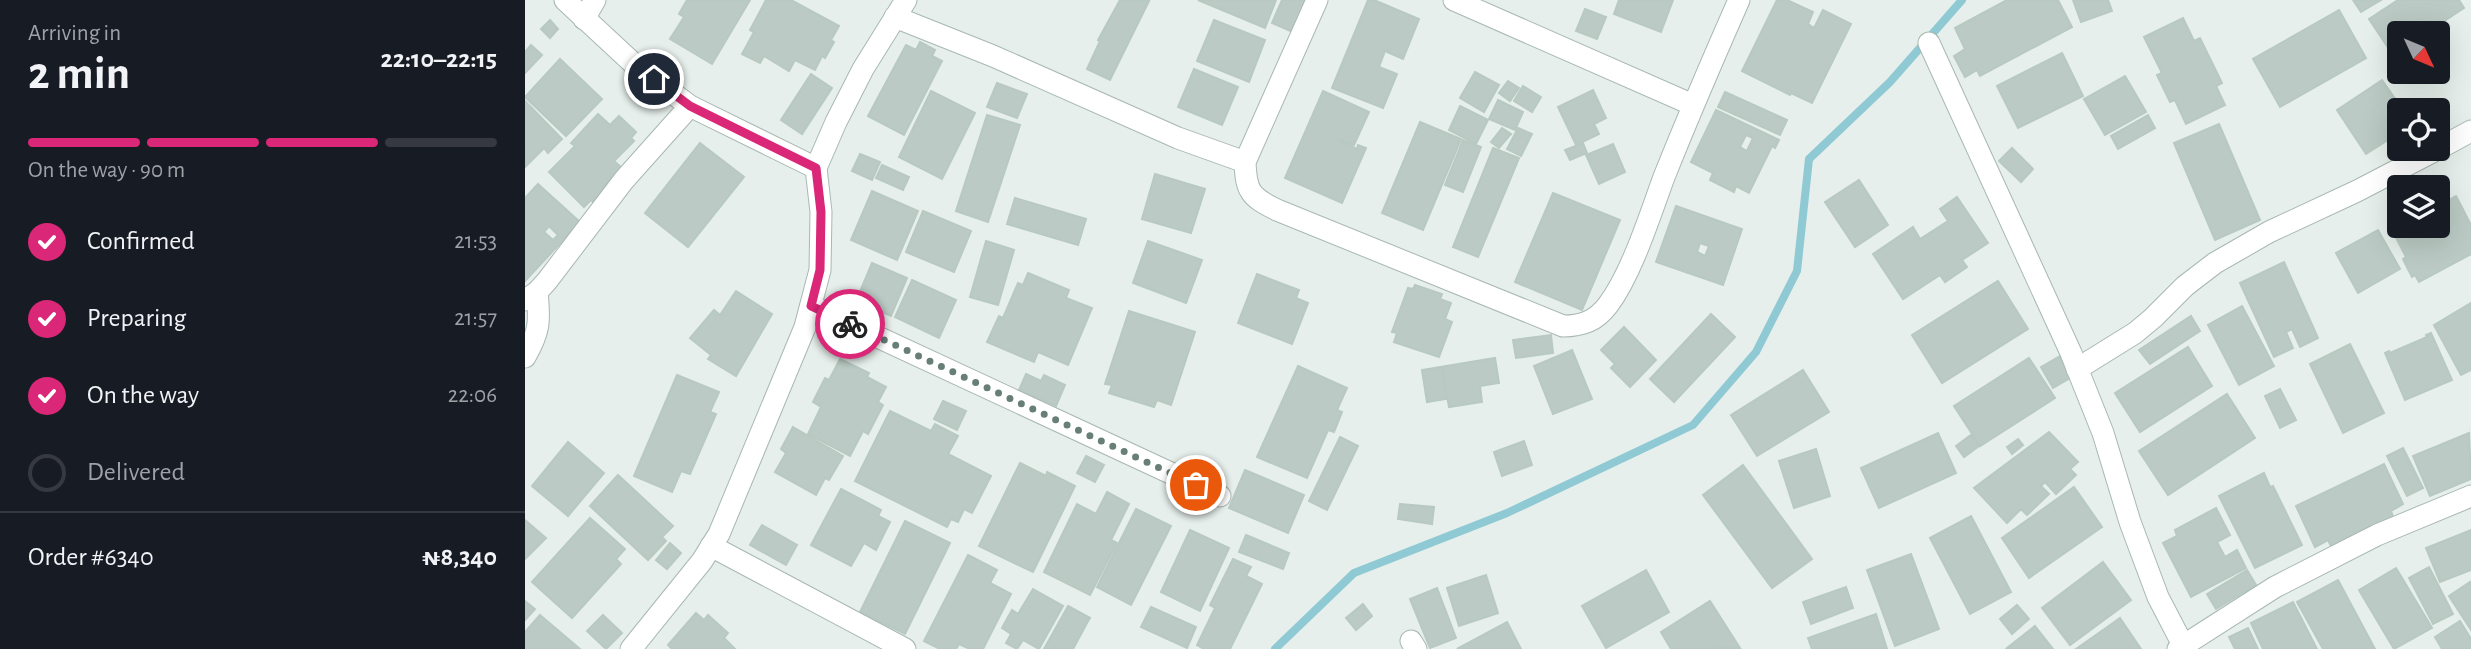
<!DOCTYPE html>
<meta charset="utf-8">
<style>
:root{--surface:#171b24;--page:#20242c;--text:#f1f3f6;--muted:#9ea1a6;--line:#363941;--accent:#db2777}
body{margin:0;font-family:"Alegreya Sans",sans-serif;background:var(--page);color:var(--text);height:100vh;display:flex;flex-direction:column;font-size:26px;white-space:nowrap}
*{box-sizing:border-box;margin:0}
p{font-size:23px;color:var(--muted)}
.icon{flex:none;width:38px;height:38px;fill:none;stroke:currentColor;stroke-width:2;stroke-linecap:round;stroke-linejoin:round}
.map{position:relative;flex:1;overflow:hidden}
.sheet{display:flex;flex-direction:column;background:var(--surface);width:525px}
.sheet>*{flex:none}
.needle{width:46px;rotate:134deg}
.controls{position:absolute;left:1862px;top:21px;display:grid;gap:14px}
.controls a{display:grid;place-items:center;width:63px;height:63px;border-radius:7px;background:var(--surface);box-shadow:0 7px 28px #0002;font-size:35px}
.pin{position:absolute;display:grid;place-items:center;width:60px;height:60px;color:#fff;margin:-30px;border:4px solid #fff;border-radius:50%;box-shadow:0 2px 7px #0007}
.courier{position:absolute;display:grid;place-items:center;width:70px;height:70px;margin:-35px;border:5px solid #db2777;border-radius:50%;background:#fff;color:#222;box-shadow:0 2px 9px #0007}
.headline em{font-style:normal;font-weight:600}
.headline div{display:flex;flex-direction:column-reverse}
.headline{display:flex;align-items:center;justify-content:space-between;height:119px;padding:0 28px}
h1{font-size:46px;font-weight:600;line-height:52px}
.bar{display:grid;grid-template-columns:repeat(4,1fr);gap:10px 7px;align-content:center;height:84px;padding:0 28px}
.bar i{height:9px;border-radius:5px;background:var(--line)}
.bar .current{background:var(--accent)}
.bar p{grid-column:span 4}
.line{display:flex;align-items:center;gap:18px;padding:0 28px;border-top:2px solid var(--line)}
.line div{flex:1}
ol{padding:0 28px;list-style:none}
li{display:flex;align-items:center;gap:21px;height:77px}
li p{margin-inline-start:auto}
li .icon{padding:7px;border-radius:50%;background:var(--accent);color:#fff;stroke-width:4}
li:last-child{color:var(--muted)}
li i{width:38px;height:38px;border:4px solid var(--line);border-radius:50%}
main{display:flex;flex:1;min-height:0}
.map>svg:first-child{display:block}
</style>
<main>
<section class="sheet">
<div class="headline"><div><h1>2 min</h1><p>Arriving in</p></div><em>22:10–22:15</em></div>
<div class="bar"><i class="current"></i><i class="current"></i><i class="current"></i><i></i><p>On the way · 90 m</p></div>
<ol>
<li><svg class="icon" aria-label="check" viewBox="0 0 24 24"><path d="M5 12l5 5 9-10"/></svg>Confirmed<p>21:53</p></li>
<li><svg class="icon" aria-label="check" viewBox="0 0 24 24"><path d="M5 12l5 5 9-10"/></svg>Preparing<p>21:57</p></li>
<li><svg class="icon" aria-label="check" viewBox="0 0 24 24"><path d="M5 12l5 5 9-10"/></svg>On the way<p>22:06</p></li>
<li><i></i>Delivered</li>
</ol>
<div class="line" style="height:91px"><div>Order #6340</div><b>₦8,340</b></div>
</section>
<div class="map">
<svg width="1946" height="649" viewBox="0 0 1946 649">
<rect width="100%" height="100%" fill="#e6efeb"/>
<g fill="none" stroke-linecap="round" stroke-linejoin="round">
<polyline stroke="#8ec9d4" stroke-width="8" points="750,649 829,573 982,513 1168,425 1231,352 1272,271 1284,159 1365,82 1437,0"/>
</g>
<g fill="#bbcac4" stroke="#b8c9c2" stroke-width="2" fill-rule="evenodd">
<polygon points="162,0 225,0 187,64 145,39 159,17 154,14"/>
<polygon points="241,0 266,0 314,26 306,40 309,42 300,58 297,56 290,70 270,60 264,71 239,56 235,63 217,54 229,32 225,30"/>
<polygon points="595,0 624,1 585,80 562,69 575,41 573,40"/>
<polygon points="673,0 751,0 740,28"/>
<polygon points="757,0 784,0 770,33 747,23"/>
<polygon points="843,0 849,0 894,19 878,59 860,51 854,67 872,74 858,108 807,88"/>
<polygon points="1094,0 1148,0 1136,32 1089,14"/>
<polygon points="1252,0 1262,0 1288,12 1283,24 1289,28 1298,10 1326,24 1287,103 1266,93 1265,95 1217,71"/>
<polygon points="1482,0 1533,0 1547,27 1455,76 1452,70 1440,77 1429,56 1440,49 1430,28"/>
<polygon points="1548,0 1583,0 1587,11 1556,22"/>
<polygon points="1828,0 1856,0 1836,12"/>
<polygon points="1873,0 1934,0 1939,8 1901,33 1874,33 1874,51 1868,55 1844,19"/>
<polygon points="1060,9 1081,17 1072,39 1051,31"/>
<polygon points="1814,10 1841,58 1755,107 1728,59"/>
<polygon points="1658,18 1669,41 1675,38 1697,83 1691,86 1700,105 1661,124 1650,100 1645,102 1632,75 1637,73 1619,37"/>
<polygon points="25,20 33,29 25,38 16,29"/>
<polygon points="689,20 740,40 724,82 672,61"/>
<polygon points="395,42 410,50 407,56 417,61 379,135 343,116 381,45 391,50"/>
<polygon points="6,45 17,55 0,73 0,52"/>
<polygon points="1537,53 1558,96 1493,128 1472,86"/>
<polygon points="35,59 77,99 41,136 0,97"/>
<polygon points="669,69 713,87 697,125 653,107"/>
<polygon points="950,72 974,85 959,112 935,98"/>
<polygon points="286,74 307,88 277,134 256,120"/>
<polygon points="1600,76 1621,112 1580,135 1559,99"/>
<polygon points="1857,80 1878,110 1874,110 1874,133 1841,154 1812,110"/>
<polygon points="983,81 994,88 985,101 974,93"/>
<polygon points="472,83 502,94 492,118 462,107"/>
<polygon points="998,86 1016,97 1007,112 989,101"/>
<polygon points="1068,90 1081,118 1069,124 1074,134 1051,145 1033,107"/>
<polygon points="406,91 450,113 417,179 374,157"/>
<polygon points="798,91 844,112 829,145 816,140 815,141 832,149 833,145 841,148 817,203 760,178"/>
<polygon points="1200,92 1262,120 1255,135 1193,107"/>
<polygon points="973,100 998,112 990,130 964,119"/>
<polygon points="0,101 37,139 23,153 19,148 1,166"/>
<polygon points="935,106 963,120 951,144 924,130"/>
<path d="M 1191,110 L 1254,140 L 1250,148 L 1247,146 L 1224,193 L 1211,186 L 1209,192 L 1185,180 L 1188,173 L 1166,162 ZM 1221,135 L 1228,138 L 1222,151 L 1215,147 Z"/>
<polygon points="73,114 85,125 94,116 111,132 106,138 109,141 89,161 97,168 78,187 80,189 68,202 66,200 59,207 24,172 50,146 46,143"/>
<polygon points="462,115 495,125 463,222 431,211"/>
<polygon points="1623,115 1630,128 1593,149 1586,136"/>
<polygon points="895,122 936,139 898,230 857,213"/>
<polygon points="1694,124 1735,220 1690,240 1649,143"/>
<polygon points="977,128 986,134 974,148 966,142"/>
<polygon points="993,128 1007,134 996,156 982,149"/>
<polygon points="938,140 956,147 938,192 920,185"/>
<polygon points="175,143 219,177 163,247 120,213"/>
<polygon points="1058,143 1062,153 1045,160 1040,150"/>
<polygon points="1088,144 1100,172 1074,184 1061,155"/>
<polygon points="968,148 994,158 953,257 928,247"/>
<polygon points="1487,148 1508,169 1496,182 1474,161"/>
<polygon points="335,154 355,162 347,180 327,171"/>
<polygon points="357,165 384,177 378,190 351,178"/>
<polygon points="630,174 680,189 666,233 617,219"/>
<polygon points="1334,180 1363,225 1330,247 1300,202"/>
<path d="M 13,184 L 55,222 L 0,281 L 0,198 ZM 24,226 L 33,235 L 28,240 L 19,232 Z"/>
<polygon points="347,191 393,211 372,260 326,240"/>
<polygon points="1028,193 1095,220 1057,310 990,282"/>
<polygon points="1931,196 1946,225 1946,254 1894,282 1890,275 1887,277 1878,259 1881,257 1867,230 1875,226 1913,226 1913,206"/>
<polygon points="1432,197 1463,243 1437,260 1442,267 1420,282 1415,275 1378,299 1348,254 1388,227 1395,239 1423,221 1415,209"/>
<polygon points="490,198 561,219 553,245 482,224"/>
<path d="M 1151,206 L 1217,229 L 1198,285 L 1131,262 ZM 1175,243 L 1184,246 L 1180,256 L 1172,252 Z"/>
<polygon points="398,211 446,231 429,272 381,252"/>
<polygon points="1853,230 1875,269 1833,293 1811,253"/>
<polygon points="461,241 489,250 473,305 445,297"/>
<polygon points="623,241 677,260 661,303 608,283"/>
<polygon points="1759,262 1793,338 1775,347 1767,329 1761,332 1768,348 1749,357 1715,283"/>
<polygon points="347,263 382,278 366,316 331,301"/>
<polygon points="503,273 544,290 541,298 567,308 543,365 513,352 509,362 462,342 474,316 478,318 493,283 498,285"/>
<polygon points="732,274 774,290 771,298 783,303 767,344 713,323"/>
<polygon points="387,280 431,300 414,338 370,317"/>
<polygon points="1473,281 1503,329 1417,383 1387,335"/>
<polygon points="890,285 917,294 915,299 926,303 920,319 927,322 914,357 869,342 872,333 867,332 883,288 888,289"/>
<polygon points="211,291 247,314 211,376 183,359 186,355 165,338 189,310 195,315"/>
<polygon points="1946,303 1946,370 1936,375 1909,325"/>
<polygon points="1717,306 1749,366 1714,385 1683,325"/>
<polygon points="604,311 670,332 646,405 632,400 629,407 584,393 587,385 580,384"/>
<polygon points="1186,314 1210,337 1149,402 1125,379"/>
<polygon points="1666,316 1675,331 1625,364 1614,350"/>
<polygon points="1099,327 1131,360 1105,387 1086,368 1090,364 1076,350"/>
<polygon points="1906,333 1927,380 1880,400 1860,353 1864,351 1865,353 1902,337 1901,335"/>
<polygon points="1026,335 1028,353 991,358 988,340"/>
<polygon points="1825,344 1859,413 1818,433 1785,364"/>
<polygon points="1663,347 1687,386 1615,432 1590,393"/>
<polygon points="1047,350 1067,399 1028,414 1009,366"/>
<polygon points="1535,356 1547,377 1528,388 1516,367"/>
<polygon points="970,358 974,383 955,386 957,402 924,407 917,368 921,399 902,402 897,370"/>
<polygon points="1504,358 1530,398 1455,446 1429,406"/>
<polygon points="315,359 344,373 342,377 361,387 353,402 358,405 343,434 338,431 325,456 283,434 296,407 288,402 300,378 304,380"/>
<polygon points="773,366 822,388 812,410 817,412 809,432 803,430 782,478 732,457"/>
<polygon points="1278,370 1304,412 1232,456 1206,415"/>
<polygon points="501,374 516,381 519,375 540,385 531,406 494,390"/>
<polygon points="152,375 194,392 185,412 191,414 165,474 156,471 147,492 109,476"/>
<polygon points="1755,389 1771,420 1755,428 1740,396"/>
<polygon points="1702,394 1730,438 1643,495 1614,451"/>
<polygon points="418,401 441,411 432,430 409,419"/>
<polygon points="365,411 406,431 410,424 433,436 423,454 466,476 447,513 439,509 433,522 426,519 422,527 330,481"/>
<polygon points="268,427 318,456 304,480 300,478 291,495 250,472 261,453 256,449"/>
<polygon points="1524,432 1553,462 1545,469 1551,475 1531,494 1520,482 1516,486 1524,494 1502,515 1496,509 1482,523 1449,488"/>
<polygon points="1413,433 1431,473 1354,508 1336,468"/>
<polygon points="1944,433 1946,479 1905,496 1888,456"/>
<polygon points="1446,435 1454,446 1439,457 1431,446"/>
<polygon points="815,437 833,446 802,510 784,501"/>
<polygon points="1493,439 1498,445 1487,454 1482,447"/>
<polygon points="999,441 1007,465 977,476 969,452"/>
<polygon points="43,442 79,473 43,516 7,486"/>
<polygon points="1878,448 1898,488 1882,496 1862,456"/>
<polygon points="1291,449 1305,496 1269,508 1254,461"/>
<polygon points="561,456 579,465 570,482 552,473"/>
<polygon points="495,463 521,476 522,472 550,486 508,572 454,546"/>
<polygon points="1859,464 1878,504 1866,511 1869,519 1807,548 1803,540 1790,547 1771,506"/>
<polygon points="1218,465 1287,559 1247,588 1178,495"/>
<polygon points="720,470 779,495 763,533 704,508"/>
<polygon points="1739,473 1745,487 1748,486 1777,545 1730,568 1694,496"/>
<polygon points="93,475 148,526 137,537 141,541 123,560 65,506"/>
<polygon points="1549,487 1577,527 1504,578 1477,538"/>
<polygon points="316,489 356,510 353,516 365,522 351,550 339,543 326,566 286,545"/>
<polygon points="582,492 604,504 586,540 592,543 565,595 519,572 552,504 571,514"/>
<polygon points="875,504 909,507 907,524 873,519"/>
<polygon points="1691,508 1705,535 1692,542 1700,557 1712,550 1721,568 1666,597 1638,543 1652,536 1650,530"/>
<polygon points="611,509 646,526 606,605 572,587"/>
<polygon points="1446,516 1486,592 1445,614 1405,538"/>
<polygon points="65,518 100,549 91,559 96,564 47,618 7,582"/>
<polygon points="0,520 21,538 0,559"/>
<polygon points="380,521 425,543 380,634 335,612"/>
<polygon points="237,525 272,545 261,565 225,545"/>
<polygon points="665,530 704,548 675,611 636,592"/>
<polygon points="1946,530 1946,570 1915,582 1901,548"/>
<polygon points="721,535 764,553 758,569 714,552"/>
<polygon points="145,543 156,553 142,569 131,560"/>
<polygon points="1386,554 1414,629 1370,646 1342,570"/>
<polygon points="443,555 472,570 465,583 486,594 458,649 445,649 434,644 431,649 415,649 399,641"/>
<polygon points="708,559 726,567 721,576 737,584 705,649 679,649 672,645 690,608 685,605"/>
<polygon points="1578,562 1606,600 1545,645 1517,608"/>
<polygon points="1904,567 1928,614 1908,624 1884,578"/>
<polygon points="1871,568 1907,628 1869,649 1834,590"/>
<polygon points="1121,570 1144,612 1081,648 1057,606"/>
<polygon points="1722,570 1731,585 1691,609 1682,594"/>
<polygon points="961,575 973,613 934,626 922,588"/>
<polygon points="1813,580 1850,649 1798,649 1772,602"/>
<polygon points="1945,582 1946,584 1946,630 1924,596"/>
<polygon points="1321,587 1328,608 1286,624 1278,602"/>
<polygon points="912,588 931,638 905,648 885,599"/>
<polygon points="508,589 538,606 514,649 498,640 492,649 481,643 486,634 477,628 487,610 493,614"/>
<polygon points="0,601 10,609 0,620"/>
<polygon points="1185,601 1215,648 1146,649 1136,632"/>
<polygon points="1768,602 1792,649 1738,649 1726,623"/>
<polygon points="838,604 847,616 831,630 821,618"/>
<polygon points="1492,605 1504,619 1487,634 1475,619"/>
<polygon points="543,606 565,618 562,623 548,649 519,649"/>
<polygon points="626,607 671,627 662,648 616,627"/>
<polygon points="171,613 179,620 183,615 203,633 199,638 210,649 147,649 143,645"/>
<polygon points="1351,614 1362,649 1287,649 1283,638"/>
<polygon points="15,615 55,649 0,649 0,632"/>
<polygon points="78,615 97,633 81,649 62,631"/>
<polygon points="1595,618 1616,649 1551,649 1588,623"/>
<polygon points="1935,621 1946,639 1946,649 1917,649 1910,637"/>
<polygon points="982,622 996,649 932,649"/>
<polygon points="1510,626 1528,649 1481,649 1482,648"/>
<polygon points="1723,628 1733,649 1710,649 1704,637"/>
</g>
<g fill="none" stroke-linecap="round" stroke-linejoin="round">
<defs>
<g id="minor">
<polyline points="40,0 111,66 165,106 291,168"/>
<path d="M 792,0 L 720,162 C 721,191 725,197 752,210 L 1038,326 C 1057,326 1071,321 1083,305 C 1107,273 1125,215 1139,177 C 1163,117 1188,59 1214,0"/>
<polyline points="929,0 1168,105"/>
<polyline points="370,17 468,56 653,138 720,162"/>
<polyline points="59,19 70,0"/>
<polyline points="1404,43 1546,353 1578,433 1605,522 1633,597 1658,645"/>
<polyline points="1913,149 1946,131"/>
<polyline points="0,300 12,292 22,281 99,180 165,106"/>
<polyline points="286,306 695,496"/>
<path d="M 0,357 C 15,331 15,321 12,292"/>
<polyline points="1552,369 1610,333 1628,318 1660,286 1690,263 1744,232 1832,191 1913,149"/>
<polyline points="186,546 380,649"/>
<polyline points="886,641 891,649"/>
<polyline points="106,649 177,561 194,534 280,327 295,270 296,212 291,168 311,122 338,69 381,0"/>
<polyline points="1653,649 1750,587 1852,535 1946,496"/>
</g>
</defs>
<use href="#minor" stroke="#a8b8b2" stroke-width="23"/>
<use href="#minor" stroke="#fff" stroke-width="21"/>
</g>
<g fill="none" stroke-linecap="round" stroke-linejoin="round">
<polyline stroke="#687f78" stroke-width="7" stroke-dasharray="0 12.6" points="325,324 671,485"/>
<polyline stroke="#db2777" stroke-width="9" points="129,79 165,106 291,168 296,212 295,270 286,306 325,324"/>
</g>
</svg>
<div class="controls">
<a><svg class="needle" viewBox="-14 -14 28 28"><path d="M0-13l5 13h-10z" fill="#e53935"/><path d="M0 13l5-13h-10z" fill="#9ea1a6"/></svg></a>
<a><svg class="icon" aria-label="locate" viewBox="0 0 24 24"><circle cx="12" cy="12" r="6"/><path d="M12 2v4M12 18v4M2 12h4M18 12h4"/></svg></a>
<a><svg class="icon" aria-label="layers" viewBox="0 0 24 24"><path d="M12 4l9 5-9 5-9-5zM3 14l9 5 9-5"/></svg></a>
</div>
<div class="pin" style="left:671px;top:485px;background:#ea580c"><svg class="icon" aria-label="bag" viewBox="0 0 24 24"><path d="M5 8h14l-1 12H6zM9 8a3 3 0 0 1 6 0"/></svg></div>
<div class="pin" style="left:129px;top:79px;background:#1f2937"><svg class="icon" aria-label="home" viewBox="0 0 24 24"><path d="M3 11l9-7 9 7M6 9v11h12V9"/></svg></div>
<div class="courier" style="left:325px;top:324px"><svg class="icon" aria-label="bike" viewBox="0 0 24 24"><circle cx="6" cy="16" r="4"/><circle cx="18" cy="16" r="4"/><path d="M6 16l4-8h5l3 8M10 8l3 8H6M13 5h3"/></svg></div>
</div>
</main>
